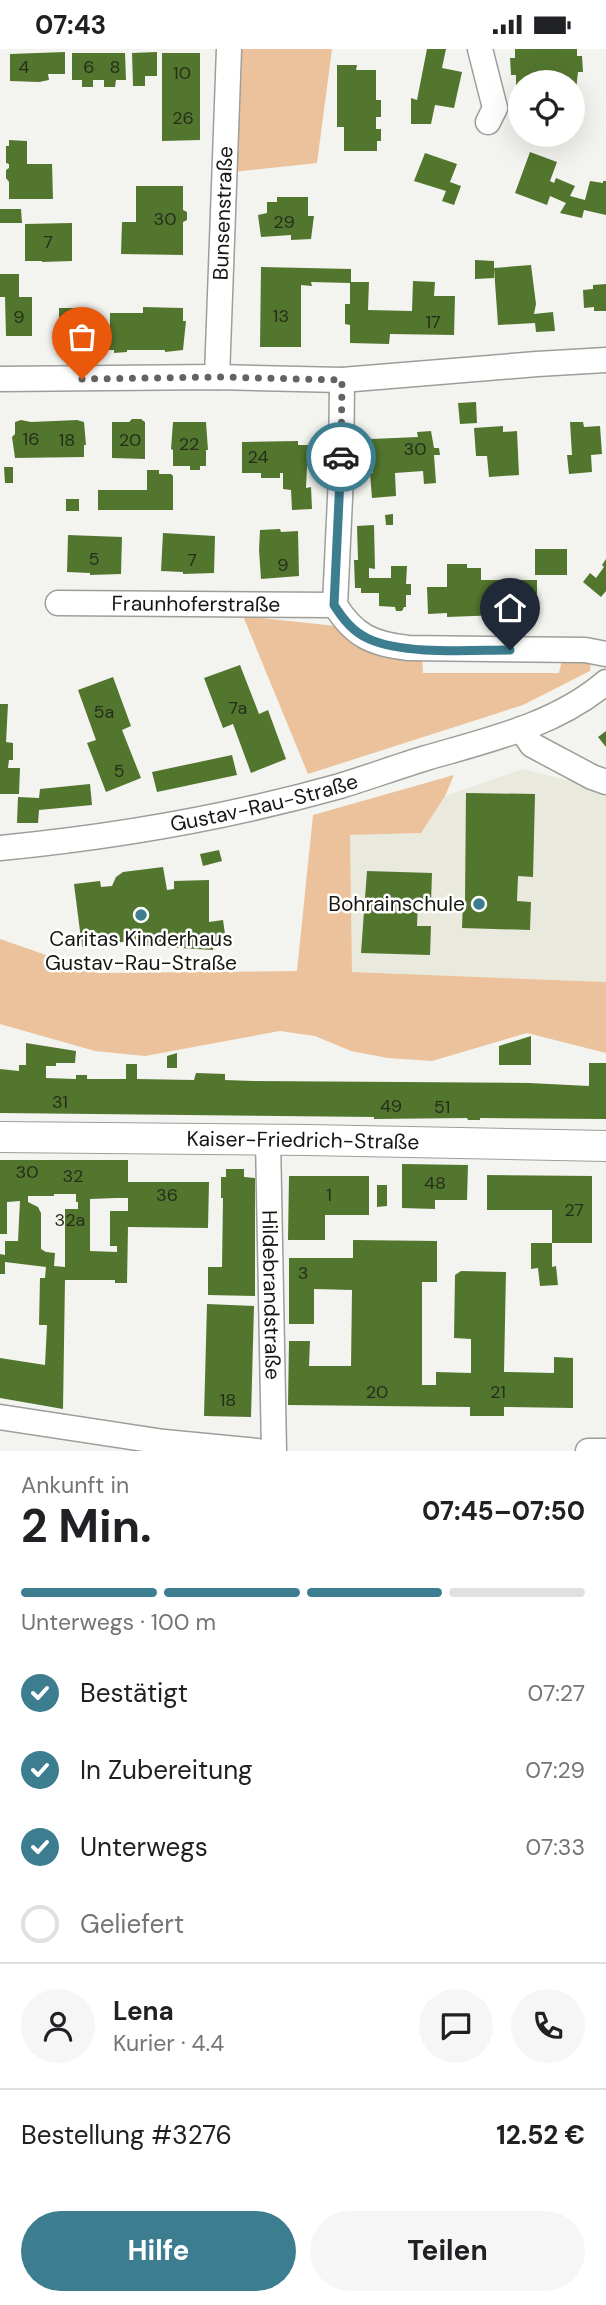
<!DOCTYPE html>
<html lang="de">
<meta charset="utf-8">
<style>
:root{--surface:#fff;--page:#f6f6f6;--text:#202124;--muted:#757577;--line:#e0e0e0;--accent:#3c7d90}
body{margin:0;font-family:"DM Sans",sans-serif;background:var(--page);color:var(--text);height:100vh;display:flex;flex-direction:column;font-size:26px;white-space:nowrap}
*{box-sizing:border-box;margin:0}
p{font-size:23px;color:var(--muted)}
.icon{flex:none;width:38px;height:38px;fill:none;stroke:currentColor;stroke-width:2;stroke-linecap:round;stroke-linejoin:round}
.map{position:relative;height:1402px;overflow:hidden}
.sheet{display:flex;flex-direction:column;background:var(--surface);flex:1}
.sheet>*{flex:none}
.buttons{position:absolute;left:508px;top:21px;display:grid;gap:14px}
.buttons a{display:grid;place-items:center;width:77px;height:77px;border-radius:50%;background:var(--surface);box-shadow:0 7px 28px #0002;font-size:35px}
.pin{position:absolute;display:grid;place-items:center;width:60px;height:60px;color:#fff;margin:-72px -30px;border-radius:50% 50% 50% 0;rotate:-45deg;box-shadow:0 0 7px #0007}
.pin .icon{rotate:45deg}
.courier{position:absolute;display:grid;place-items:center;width:70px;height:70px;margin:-35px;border:5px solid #3c7d90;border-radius:50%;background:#fff;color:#222;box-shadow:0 2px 9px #0007}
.summary em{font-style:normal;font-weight:700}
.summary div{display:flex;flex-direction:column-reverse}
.summary{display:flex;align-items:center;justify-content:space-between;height:119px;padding:0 21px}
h1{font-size:46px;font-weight:700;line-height:52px}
.bar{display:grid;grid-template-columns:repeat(4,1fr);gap:10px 7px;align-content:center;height:84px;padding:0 21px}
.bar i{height:9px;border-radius:5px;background:var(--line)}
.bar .selected{background:var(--accent)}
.bar p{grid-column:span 4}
.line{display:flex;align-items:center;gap:18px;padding:0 21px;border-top:2px solid var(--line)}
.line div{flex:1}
.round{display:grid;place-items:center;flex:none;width:74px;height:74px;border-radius:37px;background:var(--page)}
ol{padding:0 21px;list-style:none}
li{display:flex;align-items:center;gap:21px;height:77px}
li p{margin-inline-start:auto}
li .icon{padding:7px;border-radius:50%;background:var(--accent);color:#fff;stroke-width:4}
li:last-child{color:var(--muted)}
li i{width:38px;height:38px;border:4px solid var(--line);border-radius:50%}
.button{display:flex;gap:14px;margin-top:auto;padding:14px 21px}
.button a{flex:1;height:80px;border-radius:42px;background:var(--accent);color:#fff;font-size:28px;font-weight:700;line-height:80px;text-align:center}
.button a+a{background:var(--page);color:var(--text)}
.status{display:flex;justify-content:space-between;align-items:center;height:49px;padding:0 35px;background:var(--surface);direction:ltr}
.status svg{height:19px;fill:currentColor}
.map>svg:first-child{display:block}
</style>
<div class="status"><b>07:43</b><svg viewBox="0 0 49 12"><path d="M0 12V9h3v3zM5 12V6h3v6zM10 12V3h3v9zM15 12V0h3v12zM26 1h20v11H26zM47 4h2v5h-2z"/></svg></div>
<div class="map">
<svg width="606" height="1402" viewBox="0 0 606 1402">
<rect width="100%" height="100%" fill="#f3f4ef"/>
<polygon fill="#e9e9de" points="523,720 606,741 606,933 352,923 350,786 420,784 445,747"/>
<g fill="#ebc29b">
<polygon points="229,0 332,0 317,114 223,124"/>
<polygon points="243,567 336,577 422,605 423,624 559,624 563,606 591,613 590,622 523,656 308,725"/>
<polygon points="454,726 445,747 421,784 350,786 352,923 606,933 606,1004 527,984 432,1012 388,1009 351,1002 315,987 280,982 145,1007 95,1002 0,975 0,890 98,924 297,922 313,766"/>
</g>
<g fill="#53762e" fill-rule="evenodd">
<polygon points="427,0 446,0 442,19 462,23 454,59 435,56 431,75 411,75 411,49 417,51"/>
<polygon points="515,0 577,0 577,7 582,7 583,23 578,23 575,50 572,49 572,33 520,33 520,37 516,38 516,26 511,26 510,9 515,9"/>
<polygon points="65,3 65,25 48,25 49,31 39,33 10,32 10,5"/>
<polygon points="157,3 157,27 145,27 145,37 133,37 132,4"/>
<polygon points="72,4 125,4 126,31 116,31 115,38 104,38 104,31 93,31 93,38 82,38 82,31 72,31"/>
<polygon points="162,4 200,4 200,91 162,92"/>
<polygon points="337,16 357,16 356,21 376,21 376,51 381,51 381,68 376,68 376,80 381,80 381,92 377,92 377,102 344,102 344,78 337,78"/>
<polygon points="9,91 27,92 27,115 52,115 53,150 9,150 9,133 6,129 6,121 9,119 9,115 6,114 6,97 9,97"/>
<polygon points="530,103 557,113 550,132 554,134 556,129 575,137 570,147 585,151 590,132 603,134 603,132 606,132 606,166 584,161 582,169 560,164 566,154 550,147 547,156 515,144"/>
<polygon points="425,104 457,115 450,133 461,137 454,156 442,152 446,142 414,132"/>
<polygon points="136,137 183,137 183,161 187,163 187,171 183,173 183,206 121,205 122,173 136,173"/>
<polygon points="277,148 308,148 308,167 314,167 311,190 291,191 291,186 261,188 258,166 267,164 267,153 277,153"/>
<polygon points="0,160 21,160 22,174 0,174"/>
<polygon points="72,174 72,212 42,213 42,212 25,212 25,175"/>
<polygon points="475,211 494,212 494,229 475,230"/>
<polygon points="531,216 536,255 534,265 553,263 555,282 536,283 535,274 498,276 494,219"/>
<polygon points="261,218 351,220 351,233 369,233 368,261 412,262 413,232 435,233 434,247 455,247 454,286 390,285 389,295 350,294 350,276 345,275 345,255 350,255 350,234 311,233 312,237 301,236 301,298 260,298"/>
<polygon points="0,225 19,225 19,248 32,248 32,287 6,287 5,248 0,248"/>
<polygon points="606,235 606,262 594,262 594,258 584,259 583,241 593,240 593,236"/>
<polygon points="143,258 183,259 183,272 186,272 183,301 165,303 165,301 127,301 127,303 114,304 114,301 109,301 108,278 110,278 110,264 143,264"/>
<polygon points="59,259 86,259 86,301 59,301 56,273 59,273"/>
<polygon points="476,353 477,374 460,375 458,354"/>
<polygon points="132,370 141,370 145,373 145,410 112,409 112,373 129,373"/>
<polygon points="21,371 31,373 77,371 84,373 86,396 84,396 84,408 15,409 12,388 15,385 15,373"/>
<polygon points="173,373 206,373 208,401 206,401 206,417 200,417 200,421 190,421 190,417 173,417 173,401 171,400"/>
<polygon points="570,373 583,373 584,378 600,377 602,405 591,406 592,423 569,425 567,406 572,406"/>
<polygon points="503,377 503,383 517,382 519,426 489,428 487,407 476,407 474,379"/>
<polygon points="431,382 434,399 439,399 440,406 434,406 436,434 424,435 423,422 395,424 396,447 372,449 370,424 373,424 371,390 418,388 417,383"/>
<polygon points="298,392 298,396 308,396 306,439 311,438 312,460 292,461 291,441 283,440 283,424 280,424 280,429 261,429 261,424 242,424 242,393"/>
<polygon points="4,418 13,418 13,434 5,434"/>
<polygon points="147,421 159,421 159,425 171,425 173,427 173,461 98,461 98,441 147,441"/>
<rect x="66" y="450" width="13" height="12"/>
<polygon points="393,465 393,476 386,476 385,466"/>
<polygon points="374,476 375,520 369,519 369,529 391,529 391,517 407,517 406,535 411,535 411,546 406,546 406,558 404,558 402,562 396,562 395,558 379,557 379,544 361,544 361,539 355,539 354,511 358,511 357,477"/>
<polygon points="280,480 281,483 298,482 299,527 261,530 259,501 260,481"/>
<polygon points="163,484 215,487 214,524 183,525 183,523 161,522"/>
<polygon points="68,486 122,488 121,525 90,526 90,524 67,523"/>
<rect x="535" y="500" width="32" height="26"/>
<polygon points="606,510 606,542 601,548 583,533 590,524 596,529 604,518 602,516"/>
<polygon points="447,515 467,515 467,519 481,519 481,531 537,531 537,568 501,566 447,568 447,564 428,565 427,538 447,538"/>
<polygon points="240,616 259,665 268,661 286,710 251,724 233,675 223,679 204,629"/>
<polygon points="113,628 131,677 122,681 141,729 106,743 87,694 96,691 78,641"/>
<polygon points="0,655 8,655 6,693 13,694 13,711 9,711 8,719 20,719 19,745 0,745"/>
<polygon points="606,682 606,698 598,688"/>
<polygon points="232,706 237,726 157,743 152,723"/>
<polygon points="90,735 92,756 39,761 38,774 17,774 18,748 39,749 40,740"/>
<polygon points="466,744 535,745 533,828 518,827 517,852 531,853 530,881 462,879 463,852 465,852"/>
<polygon points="219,801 222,812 203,817 200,805"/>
<polygon points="163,818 167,841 174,840 174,832 209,831 209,873 223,871 226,892 214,894 213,901 144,897 145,890 115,894 115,886 108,887 109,895 82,898 74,835 100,832 101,838 112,837 116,828 123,823"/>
<polygon points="367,822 432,824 431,853 418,852 417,877 431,877 430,906 361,904"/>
<polygon points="531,987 531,1016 499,1016 499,997"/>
<polygon points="26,994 76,1002 75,1014 56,1014 56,1017 46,1017 46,1029 76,1030 76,1026 87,1026 87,1030 126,1030 126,1015 137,1015 137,1030 194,1031 196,1024 225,1025 225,1031 253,1032 529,1034 589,1037 589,1014 606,1014 606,1070 480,1069 480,1071 468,1071 467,1069 374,1070 374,1068 0,1064 0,1020 19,1022 19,1016 26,1016"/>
<polygon points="177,1004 177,1019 167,1019 167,1007"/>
<path d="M 0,1111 L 128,1111 L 128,1133 L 209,1133 L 208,1179 L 128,1178 L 127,1234 L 115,1234 L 115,1231 L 65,1231 L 63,1360 L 0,1349 L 0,1309 L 45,1316 L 47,1276 L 39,1276 L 40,1229 L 45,1229 L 46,1218 L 5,1213 L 5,1225 L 0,1225 L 0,1205 L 5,1206 L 5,1192 L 18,1192 L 20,1152 L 7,1153 L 7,1185 L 0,1185 ZM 54,1145 L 76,1145 L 76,1153 L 78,1153 L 78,1160 L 65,1160 L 65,1218 L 54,1217 L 55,1204 L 46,1203 L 41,1200 L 41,1164 L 38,1158 L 28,1153 L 28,1147 L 54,1147 ZM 116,1149 L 128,1149 L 128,1162 L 110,1162 L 110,1197 L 117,1197 L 117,1203 L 90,1202 L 90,1150 Z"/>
<polygon points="402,1115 468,1116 467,1151 435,1151 435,1160 402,1159"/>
<polygon points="226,1120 244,1120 244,1128 255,1129 255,1247 208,1246 208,1218 222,1218 223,1149 221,1149 221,1128 226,1128"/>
<polygon points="487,1126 592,1127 592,1194 552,1194 552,1161 487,1161"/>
<polygon points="289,1127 369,1127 369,1166 325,1166 325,1191 288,1191"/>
<polygon points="377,1136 387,1136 387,1157 377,1158"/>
<polygon points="353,1191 437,1192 437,1233 422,1233 422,1336 436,1336 436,1323 471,1324 471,1290 454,1289 455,1226 461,1222 506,1223 504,1323 554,1324 554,1308 573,1309 573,1359 504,1358 504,1367 470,1367 470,1358 288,1356 289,1292 310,1292 309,1317 351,1317 352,1241 314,1240 314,1275 289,1275 289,1209 353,1209"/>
<polygon points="531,1194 552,1194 552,1218 556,1217 558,1236 540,1237 538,1219 531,1220"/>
<polygon points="207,1255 254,1257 251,1368 204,1367"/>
</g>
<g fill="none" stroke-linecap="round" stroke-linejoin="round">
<defs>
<g id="minor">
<polyline points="480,0 495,59 488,73"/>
<path id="s1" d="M 217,328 L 229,0"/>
<polyline points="0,330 217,328 342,331 537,315 606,311"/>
<path d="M 342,331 L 341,428 L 335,556 C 354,587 373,595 408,599 L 585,601 L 606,605"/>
<path id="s2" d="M 58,554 L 335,556"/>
<polyline points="521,680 532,696 592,728 606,733"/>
<path id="s3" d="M 0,799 C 114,788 230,768 340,737 C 369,728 397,718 426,709 C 488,691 556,676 606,633"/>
<path id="s4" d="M 268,1090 L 274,1402"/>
<polyline points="0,1368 164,1393 257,1402"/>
<polyline points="588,1402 606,1402"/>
</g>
<g id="tertiary">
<path id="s5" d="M 0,1088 L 308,1091 L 606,1097"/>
</g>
</defs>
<use href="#minor" stroke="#9d9e9a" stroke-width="27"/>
<use href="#tertiary" stroke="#9d9e9a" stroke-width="32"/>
<use href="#minor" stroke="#fff" stroke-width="24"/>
<use href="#tertiary" stroke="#fff" stroke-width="30"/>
</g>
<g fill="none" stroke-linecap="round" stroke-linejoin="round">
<polyline stroke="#636461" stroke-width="7" stroke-dasharray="0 12.6" points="82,330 218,328 342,331 341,408"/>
<path stroke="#3c7d90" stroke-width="9" d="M 341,408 L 334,556 C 343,570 353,583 369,590 C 404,606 471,601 510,601"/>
</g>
<g fill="#3c7d90" stroke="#fffffe" stroke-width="2.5">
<circle cx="479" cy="855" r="7"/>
<circle cx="141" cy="866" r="7"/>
</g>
<g text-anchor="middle" stroke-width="5" stroke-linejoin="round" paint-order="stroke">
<g font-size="18" fill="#252e1b">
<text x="24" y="24">4</text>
<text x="89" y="24">6</text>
<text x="115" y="24">8</text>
<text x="182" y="30">10</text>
<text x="183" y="75">26</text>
<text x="165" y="176">30</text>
<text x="284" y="179">29</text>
<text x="48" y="199">7</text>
<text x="281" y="273">13</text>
<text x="19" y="274">9</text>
<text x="433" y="279">17</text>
<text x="31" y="396">16</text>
<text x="67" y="397">18</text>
<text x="130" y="397">20</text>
<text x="189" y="401">22</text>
<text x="415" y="406">30</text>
<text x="258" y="414">24</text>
<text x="94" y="516">5</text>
<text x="192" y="517">7</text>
<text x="283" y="522">9</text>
<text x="238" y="665">7a</text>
<text x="104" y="669">5a</text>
<text x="119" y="728">5</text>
<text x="60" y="1059">31</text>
<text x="391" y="1063">49</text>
<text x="442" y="1064">51</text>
<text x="27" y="1129">30</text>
<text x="73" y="1133">32</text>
<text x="435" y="1140">48</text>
<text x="167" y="1152">36</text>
<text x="329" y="1152">1</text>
<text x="574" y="1167">27</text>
<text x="70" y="1177">32a</text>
<text x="303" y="1230">3</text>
<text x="377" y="1349">20</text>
<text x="498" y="1349">21</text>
<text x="228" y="1357">18</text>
</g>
<g font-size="21" fill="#161615" stroke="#fffffe">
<text dy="7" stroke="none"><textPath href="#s1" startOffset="164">Bunsenstraße</textPath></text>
<text dy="7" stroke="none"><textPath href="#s2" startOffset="138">Fraunhoferstraße</textPath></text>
<text dy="7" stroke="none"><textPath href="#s3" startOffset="268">Gustav-Rau-Straße</textPath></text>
<text dy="7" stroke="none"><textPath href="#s5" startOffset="303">Kaiser-Friedrich-Straße</textPath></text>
<text dy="7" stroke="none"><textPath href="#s4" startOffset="156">Hildebrandstraße</textPath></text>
</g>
<g font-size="21" fill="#161615" stroke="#fffffe" text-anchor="end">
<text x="465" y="862">Bohrainschule</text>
<text x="141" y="897" text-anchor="middle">Caritas Kinderhaus<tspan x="141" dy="24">Gustav-Rau-Straße</tspan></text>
</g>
</g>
</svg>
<div class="buttons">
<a><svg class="icon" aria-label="locate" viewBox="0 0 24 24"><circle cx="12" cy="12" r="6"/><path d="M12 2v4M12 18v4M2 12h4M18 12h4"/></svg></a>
</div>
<div class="pin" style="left:82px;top:330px;background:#ea580c"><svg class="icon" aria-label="bag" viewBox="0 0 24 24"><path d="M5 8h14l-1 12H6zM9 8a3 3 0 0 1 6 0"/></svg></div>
<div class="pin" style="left:510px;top:601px;background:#1f2937"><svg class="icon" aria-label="home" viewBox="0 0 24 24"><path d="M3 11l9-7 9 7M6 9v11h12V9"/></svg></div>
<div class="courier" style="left:341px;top:408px"><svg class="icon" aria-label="car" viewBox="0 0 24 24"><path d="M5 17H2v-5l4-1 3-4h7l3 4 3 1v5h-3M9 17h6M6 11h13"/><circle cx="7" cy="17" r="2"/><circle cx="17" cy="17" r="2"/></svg></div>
</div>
<section class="sheet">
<div class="summary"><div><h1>2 Min.</h1><p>Ankunft in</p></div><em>07:45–07:50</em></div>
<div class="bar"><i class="selected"></i><i class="selected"></i><i class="selected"></i><i></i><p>Unterwegs · 100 m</p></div>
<ol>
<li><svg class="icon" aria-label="check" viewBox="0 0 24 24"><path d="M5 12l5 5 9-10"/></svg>Bestätigt<p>07:27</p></li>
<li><svg class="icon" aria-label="check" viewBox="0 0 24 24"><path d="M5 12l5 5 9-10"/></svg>In Zubereitung<p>07:29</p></li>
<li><svg class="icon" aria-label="check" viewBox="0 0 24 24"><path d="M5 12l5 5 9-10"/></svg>Unterwegs<p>07:33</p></li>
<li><i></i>Geliefert</li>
</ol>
<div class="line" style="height:126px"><a class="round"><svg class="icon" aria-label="person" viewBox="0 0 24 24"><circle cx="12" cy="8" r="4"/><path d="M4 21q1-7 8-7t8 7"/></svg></a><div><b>Lena</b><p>Kurier · 4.4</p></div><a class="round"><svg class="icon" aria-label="chat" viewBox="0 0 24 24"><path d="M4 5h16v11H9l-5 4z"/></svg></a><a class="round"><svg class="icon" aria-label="phone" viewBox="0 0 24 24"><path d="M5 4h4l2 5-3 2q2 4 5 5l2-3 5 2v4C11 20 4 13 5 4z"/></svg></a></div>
<div class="line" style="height:91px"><div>Bestellung #3276</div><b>12.52 €</b></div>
<div class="button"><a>Hilfe</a><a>Teilen</a></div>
</section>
